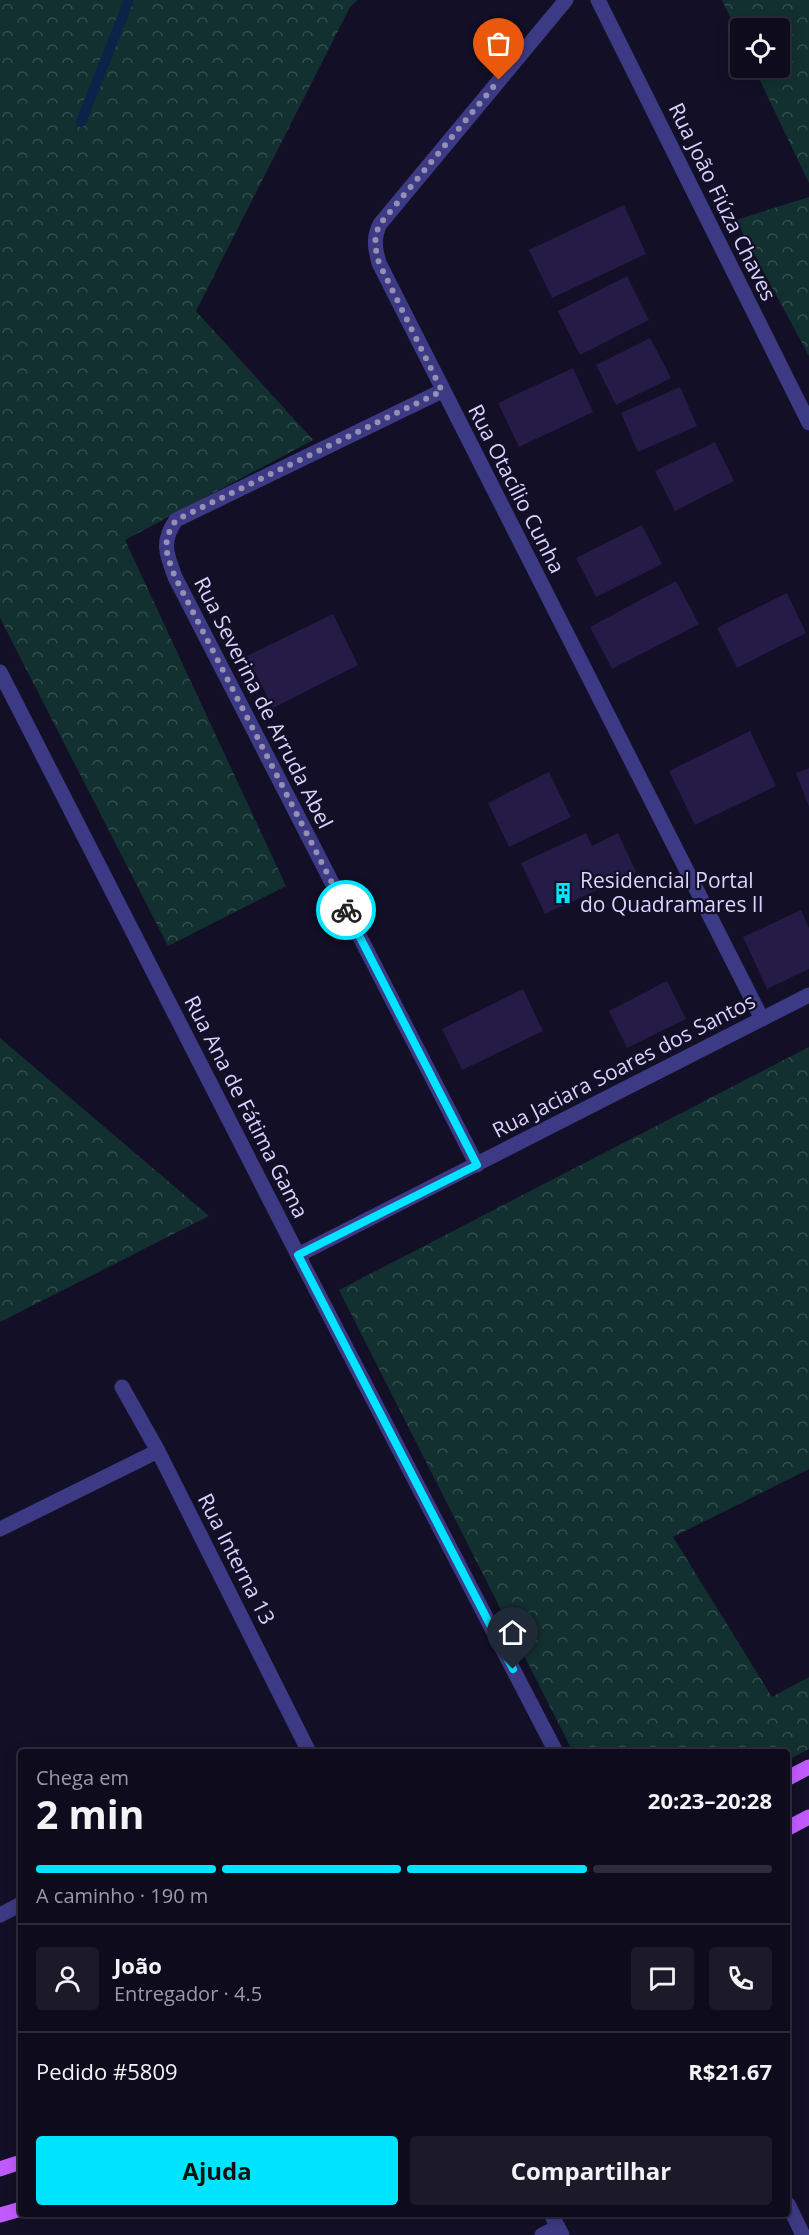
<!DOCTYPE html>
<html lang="pt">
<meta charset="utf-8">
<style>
:root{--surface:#0e0b1c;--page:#1c1929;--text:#f1f3f6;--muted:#9b9ba3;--line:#2e2b3b;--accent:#00e5ff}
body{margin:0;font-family:"Open Sans",sans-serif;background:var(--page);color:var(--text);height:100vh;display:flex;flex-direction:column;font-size:22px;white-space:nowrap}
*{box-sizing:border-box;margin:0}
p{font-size:20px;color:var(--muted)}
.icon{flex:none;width:33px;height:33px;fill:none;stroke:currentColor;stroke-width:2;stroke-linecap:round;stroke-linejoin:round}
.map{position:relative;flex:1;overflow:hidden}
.sheet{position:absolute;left:18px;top:1749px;width:772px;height:468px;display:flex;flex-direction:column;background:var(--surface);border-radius:6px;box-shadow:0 3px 15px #0003,0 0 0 2px var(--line)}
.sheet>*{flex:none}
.buttons{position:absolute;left:730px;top:18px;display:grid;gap:12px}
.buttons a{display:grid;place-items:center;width:60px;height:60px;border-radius:6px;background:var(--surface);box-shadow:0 3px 15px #0003,0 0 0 2px var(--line);font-size:30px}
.pin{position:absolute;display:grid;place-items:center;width:51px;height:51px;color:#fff;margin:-62px -26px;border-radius:50% 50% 50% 0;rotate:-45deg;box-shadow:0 0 6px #0007}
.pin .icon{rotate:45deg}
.courier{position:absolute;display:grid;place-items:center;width:60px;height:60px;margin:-30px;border:4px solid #00e5ff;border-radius:50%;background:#fff;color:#222;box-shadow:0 2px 8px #0007}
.overview em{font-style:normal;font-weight:700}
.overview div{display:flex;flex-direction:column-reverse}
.overview{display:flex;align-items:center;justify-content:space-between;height:102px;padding:0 18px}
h1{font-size:39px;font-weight:700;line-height:45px}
.bar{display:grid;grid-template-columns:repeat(4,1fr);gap:9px 6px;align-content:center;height:72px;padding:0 18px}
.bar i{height:8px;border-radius:4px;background:var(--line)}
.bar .current{background:var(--accent)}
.bar p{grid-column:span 4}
.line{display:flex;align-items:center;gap:15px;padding:0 18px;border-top:2px solid var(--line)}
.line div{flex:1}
.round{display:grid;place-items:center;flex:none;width:63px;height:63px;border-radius:6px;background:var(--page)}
.action{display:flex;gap:12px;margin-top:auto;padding:12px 18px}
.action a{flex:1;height:69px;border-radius:6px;background:var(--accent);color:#111;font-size:24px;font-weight:700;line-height:69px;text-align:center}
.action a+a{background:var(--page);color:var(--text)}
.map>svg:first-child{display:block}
</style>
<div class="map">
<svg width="809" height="2235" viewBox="0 0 809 2235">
<defs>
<pattern id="forest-crowns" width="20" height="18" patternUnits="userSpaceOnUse" patternTransform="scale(1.5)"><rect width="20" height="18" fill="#12302f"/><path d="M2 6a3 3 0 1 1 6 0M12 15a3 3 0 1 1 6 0" fill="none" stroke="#344d4e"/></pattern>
</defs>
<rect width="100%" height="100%" fill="#130f26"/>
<g fill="url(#forest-crowns)">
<polygon points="0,0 358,0 350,7 196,311 313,440 125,540 286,886 168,946 0,618"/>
<polygon points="722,0 809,0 809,183 754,68 780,68 780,28 741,28 741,41"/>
<polygon points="809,197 809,356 736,220"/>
<polygon points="0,1038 209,1216 0,1322"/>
<polygon points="809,1047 809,1469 673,1537 772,1697 809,1677 809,1749 788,1760 788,1752 573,1752 339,1290"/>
</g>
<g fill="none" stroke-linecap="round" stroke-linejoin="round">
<polyline stroke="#0c2248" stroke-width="10" points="81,122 129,0"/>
</g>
<g fill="#241b47">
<polygon points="624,205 646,254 552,298 529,250"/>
<polygon points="627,276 649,320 580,355 558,311"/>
<polygon points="650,338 671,378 616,405 596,365"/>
<polygon points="573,368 593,412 519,447 498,403"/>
<polygon points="680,387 697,426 638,452 621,413"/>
<polygon points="715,442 734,481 675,511 655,471"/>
<polygon points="642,525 662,564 596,597 576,558"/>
<polygon points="676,581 699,624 612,669 590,627"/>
<polygon points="787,593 806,633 737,668 717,628"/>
<polygon points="333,614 358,665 273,708 247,656"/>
<polygon points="750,731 776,786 695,825 669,771"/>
<polygon points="809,768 809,807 796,773"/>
<polygon points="549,772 571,817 509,847 488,803"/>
<polygon points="586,833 592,846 618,833 636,872 545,914 521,863"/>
<polygon points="801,910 809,928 809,969 767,989 743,937"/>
<polygon points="667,981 686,1019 627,1048 609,1011"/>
<polygon points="523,989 543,1031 462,1070 442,1029"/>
</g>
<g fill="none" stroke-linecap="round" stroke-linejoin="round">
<g stroke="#3d3a85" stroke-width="15">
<path d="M 566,0 L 380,224 C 373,238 375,248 379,263 L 762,1019"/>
<polyline points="598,0 809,423"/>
<path d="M 442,391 L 176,520 C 161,542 166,553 175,577 L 477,1165"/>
<polyline points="0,672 298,1255 556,1752"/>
<polyline points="298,1255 809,995"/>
<polyline points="122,1387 158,1451 309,1752"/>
<polyline points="0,1529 158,1451"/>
<polyline points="0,1915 21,1904"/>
<polyline points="788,2204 803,2235"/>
<polyline points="551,2214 562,2235"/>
<polyline points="542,2235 558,2227"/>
</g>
<g stroke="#c25bff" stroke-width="15">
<polyline points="788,1778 809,1767"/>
<polyline points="788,1828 809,1817"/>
<polyline points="0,2169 21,2162"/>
<polyline points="0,2215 21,2209"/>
</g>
</g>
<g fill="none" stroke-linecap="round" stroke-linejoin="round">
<path stroke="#948fb3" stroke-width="6" stroke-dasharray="0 10.8" d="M 346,910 L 175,577 C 166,553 161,542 176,520 L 442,391 L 379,263 C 375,248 373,238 380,224 L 499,80"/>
<polyline stroke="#00e5ff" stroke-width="8" points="346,910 477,1165 298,1255 513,1669"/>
</g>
<defs>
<symbol id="building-bare" viewBox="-9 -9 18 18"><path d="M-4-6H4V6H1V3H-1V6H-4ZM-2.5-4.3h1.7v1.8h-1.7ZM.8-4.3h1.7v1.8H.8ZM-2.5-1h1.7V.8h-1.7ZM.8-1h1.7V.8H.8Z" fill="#00e5ff" stroke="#130f26" stroke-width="2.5" paint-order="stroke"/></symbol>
</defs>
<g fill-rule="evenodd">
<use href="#building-bare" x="548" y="878" width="30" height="30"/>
</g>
<g text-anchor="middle" stroke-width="4.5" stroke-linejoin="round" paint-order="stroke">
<g font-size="21" fill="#d9d4ff" stroke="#130f26">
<text transform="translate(722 202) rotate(64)" y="7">Rua João Fiúza Chaves</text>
<text transform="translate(516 489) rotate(63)" y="7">Rua Otacílio Cunha</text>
<text transform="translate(263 703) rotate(63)" y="7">Rua Severina de Arruda Abel</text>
<text transform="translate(624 1066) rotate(-27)" y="7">Rua Jaciara Soares dos Santos</text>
<text transform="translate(246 1107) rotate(63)" y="7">Rua Ana de Fátima Gama</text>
<text transform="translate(236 1559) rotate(63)" y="7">Rua Interna 13</text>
</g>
<g font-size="21" fill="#d9d4ff" stroke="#130f26" text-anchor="start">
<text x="580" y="888">Residencial Portal<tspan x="580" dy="24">do Quadramares II</tspan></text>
</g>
</g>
</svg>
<div class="buttons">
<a><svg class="icon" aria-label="locate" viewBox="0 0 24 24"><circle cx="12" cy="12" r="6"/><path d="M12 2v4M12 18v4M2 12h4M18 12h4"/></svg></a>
</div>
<div class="pin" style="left:499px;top:80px;background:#ea580c"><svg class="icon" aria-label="bag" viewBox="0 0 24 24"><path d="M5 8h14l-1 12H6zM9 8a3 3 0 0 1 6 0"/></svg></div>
<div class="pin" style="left:513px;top:1669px;background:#1f2937"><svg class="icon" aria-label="home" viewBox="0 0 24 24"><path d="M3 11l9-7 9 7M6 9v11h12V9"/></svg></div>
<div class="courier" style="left:346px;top:910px"><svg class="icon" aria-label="bike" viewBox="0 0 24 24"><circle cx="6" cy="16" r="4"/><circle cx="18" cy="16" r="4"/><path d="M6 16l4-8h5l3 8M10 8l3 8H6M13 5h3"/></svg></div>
<section class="sheet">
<div class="overview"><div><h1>2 min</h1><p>Chega em</p></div><em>20:23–20:28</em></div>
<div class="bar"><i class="current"></i><i class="current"></i><i class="current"></i><i></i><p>A caminho · 190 m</p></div>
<div class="line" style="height:108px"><a class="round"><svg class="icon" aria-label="person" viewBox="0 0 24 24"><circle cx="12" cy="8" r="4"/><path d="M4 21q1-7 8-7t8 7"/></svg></a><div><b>João</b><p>Entregador · 4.5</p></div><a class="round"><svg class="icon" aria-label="chat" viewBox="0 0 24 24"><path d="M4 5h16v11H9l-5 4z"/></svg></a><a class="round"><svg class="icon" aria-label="phone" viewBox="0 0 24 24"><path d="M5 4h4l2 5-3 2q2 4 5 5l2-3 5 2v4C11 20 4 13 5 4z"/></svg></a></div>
<div class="line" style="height:78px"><div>Pedido #5809</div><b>R$21.67</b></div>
<div class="action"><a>Ajuda</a><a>Compartilhar</a></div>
</section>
</div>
